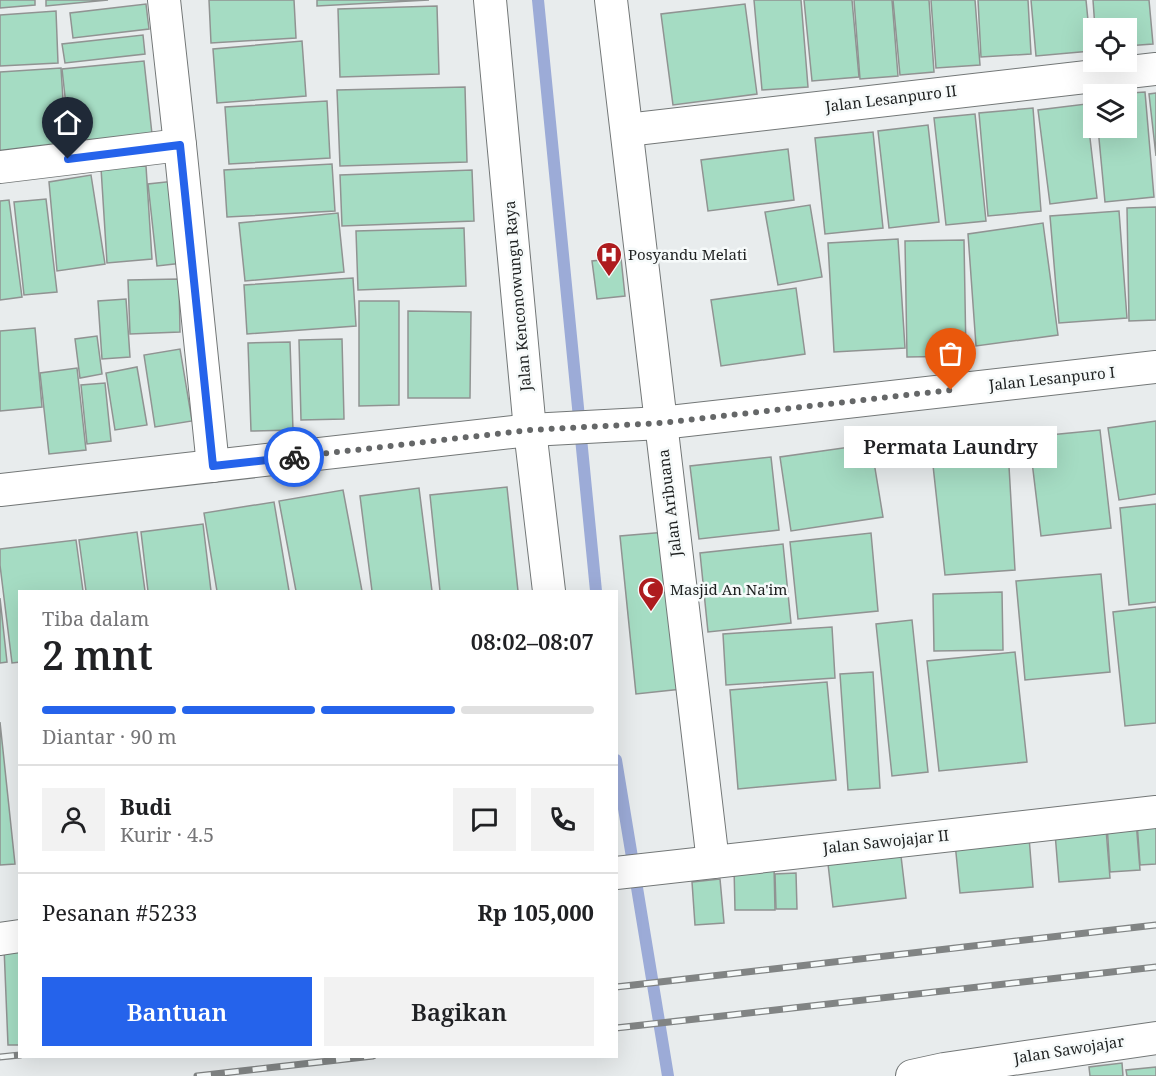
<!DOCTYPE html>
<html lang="id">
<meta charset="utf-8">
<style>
:root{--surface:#fff;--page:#f2f2f2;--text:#202124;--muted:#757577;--line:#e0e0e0;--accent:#2563eb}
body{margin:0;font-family:"Noto Serif",serif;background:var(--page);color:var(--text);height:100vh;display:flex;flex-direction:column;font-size:22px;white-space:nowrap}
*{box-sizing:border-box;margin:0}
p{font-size:20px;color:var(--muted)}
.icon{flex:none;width:33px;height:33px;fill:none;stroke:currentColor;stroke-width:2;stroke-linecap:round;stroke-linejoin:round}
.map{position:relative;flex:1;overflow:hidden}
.drawer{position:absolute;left:18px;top:590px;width:600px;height:468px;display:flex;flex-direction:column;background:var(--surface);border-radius:0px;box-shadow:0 6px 24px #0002}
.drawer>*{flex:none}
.controls{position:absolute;left:1083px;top:18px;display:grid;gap:12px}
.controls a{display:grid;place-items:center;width:54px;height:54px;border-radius:0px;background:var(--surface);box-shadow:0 6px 24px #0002;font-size:30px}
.pin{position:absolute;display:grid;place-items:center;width:51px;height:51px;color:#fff;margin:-62px -26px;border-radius:50% 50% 50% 0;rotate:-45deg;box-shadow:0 0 6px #0007}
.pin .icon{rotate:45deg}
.courier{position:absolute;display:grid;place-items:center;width:60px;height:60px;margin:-30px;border:4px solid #2563eb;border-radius:50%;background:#fff;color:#222;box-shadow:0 2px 8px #0007}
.bubble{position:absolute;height:42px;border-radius:0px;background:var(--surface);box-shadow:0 6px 24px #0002;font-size:20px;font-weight:600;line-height:42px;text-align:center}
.headline em{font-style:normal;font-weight:600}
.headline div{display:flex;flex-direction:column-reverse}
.headline{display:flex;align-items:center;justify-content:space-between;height:102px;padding:0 24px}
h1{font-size:39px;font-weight:600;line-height:45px}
.bar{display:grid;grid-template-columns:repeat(4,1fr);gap:9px 6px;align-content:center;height:72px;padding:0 24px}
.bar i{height:8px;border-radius:4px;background:var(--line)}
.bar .selected{background:var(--accent)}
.bar p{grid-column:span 4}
.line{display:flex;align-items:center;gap:15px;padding:0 24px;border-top:2px solid var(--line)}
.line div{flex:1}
.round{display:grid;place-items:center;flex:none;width:63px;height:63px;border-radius:0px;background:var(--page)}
.button{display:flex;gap:12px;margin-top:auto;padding:12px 24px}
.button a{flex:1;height:69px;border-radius:0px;background:var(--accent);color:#fff;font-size:24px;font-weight:600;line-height:69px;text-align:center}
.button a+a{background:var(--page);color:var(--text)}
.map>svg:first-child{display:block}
</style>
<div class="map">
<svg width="1156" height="1076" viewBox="0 0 1156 1076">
<rect width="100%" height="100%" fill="#e8eced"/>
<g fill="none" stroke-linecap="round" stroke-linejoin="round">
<g stroke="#9cabd7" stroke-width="12">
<polyline points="538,0 596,591"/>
<polyline points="616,760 668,1076"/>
</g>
</g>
<g fill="#a5dcc3" stroke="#909392" stroke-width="1.5">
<polygon points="0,0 35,0 35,5 0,8"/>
<polygon points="46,0 108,0 46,6"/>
<polygon points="209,0 294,0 296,38 211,43"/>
<polygon points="317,0 429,0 317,6"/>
<polygon points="754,0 801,0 808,87 762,90"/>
<polygon points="804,0 852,0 859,77 812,81"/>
<polygon points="854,0 892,0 898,76 860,79"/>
<polygon points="893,0 929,0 934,72 900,75"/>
<polygon points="931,0 975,0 980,65 936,68"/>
<polygon points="978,0 1028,0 1031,54 981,57"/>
<polygon points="1031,0 1086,0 1091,51 1036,56"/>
<polygon points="1093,0 1149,0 1153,44 1126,46 1126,28 1095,28"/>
<polygon points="146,4 149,29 73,38 70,13"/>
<polygon points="745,4 757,94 673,105 661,14"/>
<polygon points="437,6 439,74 340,77 338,9"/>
<polygon points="56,11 58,63 0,66 0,15"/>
<polygon points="143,35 145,54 65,63 62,44"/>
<polygon points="302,41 306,96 217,103 213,49"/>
<polygon points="144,61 152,134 70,142 62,69"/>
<polygon points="61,68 66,148 0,152 0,72"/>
<polygon points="465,87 467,162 340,166 337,90"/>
<polygon points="1145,92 1154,197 1105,202 1098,128 1126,128 1126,94 1115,94"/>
<polygon points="1156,93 1156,156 1149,94"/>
<polygon points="327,101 330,158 229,164 225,107"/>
<polygon points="1086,104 1097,198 1050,204 1038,110"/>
<polygon points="1033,108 1041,211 988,216 979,113"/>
<polygon points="975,114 986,221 946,225 934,118"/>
<polygon points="928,125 939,222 889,228 878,131"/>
<polygon points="873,132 883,228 825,234 815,138"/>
<polygon points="788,149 794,200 708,211 701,160"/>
<polygon points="332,164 335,211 227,217 224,170"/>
<polygon points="146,166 152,259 107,263 101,168"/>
<polygon points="472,170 474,221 342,226 340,175"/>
<polygon points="91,175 105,264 57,271 49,182"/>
<polygon points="175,181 183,263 157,266 148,184"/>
<polygon points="46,199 57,292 24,295 14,202"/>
<polygon points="9,200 22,297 0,300 0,201"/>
<polygon points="810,205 822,277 778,285 765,212"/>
<polygon points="1156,207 1156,320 1129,321 1127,208"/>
<polygon points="1119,211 1127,318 1059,323 1050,216"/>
<polygon points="338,213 344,272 245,281 239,223"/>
<polygon points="1043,223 1058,335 976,346 968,234"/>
<polygon points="464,228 466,286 358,290 356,231"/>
<polygon points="898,239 905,348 834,352 828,243"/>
<polygon points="964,240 966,356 907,357 905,241"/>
<polygon points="621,258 625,296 597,299 592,261"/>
<polygon points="353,278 356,326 247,334 244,285"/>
<polygon points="179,279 180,332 130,334 128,280"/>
<polygon points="796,288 805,354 721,366 711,300"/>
<polygon points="126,299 130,357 102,359 98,301"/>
<polygon points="359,301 399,301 399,405 359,406"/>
<polygon points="408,311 471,312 470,398 408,398"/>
<polygon points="35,328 42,407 0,411 0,331"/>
<polygon points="97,336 102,374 80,378 75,339"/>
<polygon points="342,339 344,419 301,420 299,340"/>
<polygon points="290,342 293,430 251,431 248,343"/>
<polygon points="180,349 192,421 155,427 144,355"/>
<polygon points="137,367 147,425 115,430 106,373"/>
<polygon points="77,368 86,450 49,454 40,373"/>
<polygon points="105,383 111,441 87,444 81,385"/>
<polygon points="1156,421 1156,494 1119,500 1108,428"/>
<polygon points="1100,430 1111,528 1041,536 1029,437"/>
<polygon points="1007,432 1015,570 945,575 930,438"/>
<polygon points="871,444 883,517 791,531 780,457"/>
<polygon points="771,457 779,530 699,539 690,466"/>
<polygon points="507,487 518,591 440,591 430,495"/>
<polygon points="419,488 432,591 372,591 360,496"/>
<polygon points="343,490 362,591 296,591 279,501"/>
<polygon points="274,502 289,591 217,591 204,513"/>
<polygon points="1156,504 1156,602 1129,605 1120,508"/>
<polygon points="203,524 211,591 148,591 141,532"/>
<polygon points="137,532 145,591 86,591 79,540"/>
<polygon points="666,532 682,689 636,694 620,536"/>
<polygon points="871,533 878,611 798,619 790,542"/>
<polygon points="76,540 83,591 20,591 20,662 12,663 0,565 0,549"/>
<polygon points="783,544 791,623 708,632 700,553"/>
<polygon points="1101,574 1110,672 1025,680 1016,581"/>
<polygon points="1002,592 1003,650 934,651 933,594"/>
<polygon points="0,598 7,662 0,663"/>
<polygon points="1156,607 1156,723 1125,726 1113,612"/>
<polygon points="912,620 928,772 892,776 876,624"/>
<polygon points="832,627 835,678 726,685 723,634"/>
<polygon points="1015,652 1027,762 939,771 927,661"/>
<polygon points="873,672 880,788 848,790 840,674"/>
<polygon points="827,682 836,780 738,789 730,690"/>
<polygon points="0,722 15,864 0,865"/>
<polygon points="1156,820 1156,864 1140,865 1137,822"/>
<polygon points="1136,821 1140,870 1110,872 1107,824"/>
<polygon points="1106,829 1110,878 1059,882 1055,833"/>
<polygon points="1029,837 1033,887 960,893 955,843"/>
<polygon points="901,856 906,898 833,907 828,864"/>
<polygon points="774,866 775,910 735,910 734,867"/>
<polygon points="796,873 797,909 776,909 775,874"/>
<polygon points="720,879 724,923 695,925 692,882"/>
<polygon points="20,946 20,1045 8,1045 4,947"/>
<polygon points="1122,1063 1123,1076 1090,1076 1089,1067"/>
<polygon points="1156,1067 1156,1076 1127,1076 1126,1070"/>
</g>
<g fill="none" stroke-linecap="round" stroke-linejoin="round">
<defs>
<g id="street">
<polyline points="164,0 180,145 213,466"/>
<polyline points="490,0 530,430 549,591"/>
<polyline points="611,0 713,862"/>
<polyline points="627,130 1156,69"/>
<polyline points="0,167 180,145"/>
<polyline points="0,490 530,430 661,423 1156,367"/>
<polyline points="616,873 1156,812"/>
<polyline points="0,939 20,936"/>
<polyline points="912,1076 944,1069 1156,1038"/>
</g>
</defs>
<use href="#street" stroke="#737777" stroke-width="34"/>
<use href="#street" stroke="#fff" stroke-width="32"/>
<defs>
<g id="rail">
<polyline points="616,987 1156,925"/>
<polyline points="616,1028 1156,967"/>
<polyline points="0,1057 20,1055"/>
<polyline points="197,1076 373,1056"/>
</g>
</defs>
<use href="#rail" stroke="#818484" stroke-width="7"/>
<use href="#rail" stroke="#f6fafa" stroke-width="4.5" stroke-dasharray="14" stroke-linecap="butt"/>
</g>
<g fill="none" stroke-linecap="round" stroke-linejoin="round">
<polyline stroke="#656768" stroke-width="6" stroke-dasharray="0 10.8" points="294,457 530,430 661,423 951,390"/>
<polyline stroke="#2563eb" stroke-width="8" points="68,159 180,145 213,466 294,457"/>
</g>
<defs>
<symbol id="hospital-pin" viewBox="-11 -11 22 30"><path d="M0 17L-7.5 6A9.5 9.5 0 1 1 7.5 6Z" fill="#ae1c1f" stroke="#f6fafa"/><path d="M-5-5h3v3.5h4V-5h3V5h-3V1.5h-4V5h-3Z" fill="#fff"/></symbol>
<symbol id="mosque-pin" viewBox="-11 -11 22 30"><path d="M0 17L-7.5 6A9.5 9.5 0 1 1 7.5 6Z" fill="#ae1c1f" stroke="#f6fafa"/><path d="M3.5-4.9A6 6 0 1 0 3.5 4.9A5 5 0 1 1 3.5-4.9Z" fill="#fff"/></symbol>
</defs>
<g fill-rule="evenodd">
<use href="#hospital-pin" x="594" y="240" width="30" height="40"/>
<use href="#mosque-pin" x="636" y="575" width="30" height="40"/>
</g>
<g text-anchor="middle" stroke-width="5" stroke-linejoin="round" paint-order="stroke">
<g font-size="15" fill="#1e2020" stroke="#f6fafa">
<text transform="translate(891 99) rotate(-7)" y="5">Jalan Lesanpuro II</text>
<text transform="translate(518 296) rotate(-95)" y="5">Jalan Kenconowungu Raya</text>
<text transform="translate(1052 379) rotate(-6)" y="5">Jalan Lesanpuro I</text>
<text transform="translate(670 503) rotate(-97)" y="5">Jalan Aribuana</text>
<text transform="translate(886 842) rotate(-6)" y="5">Jalan Sawojajar II</text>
<text transform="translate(1069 1050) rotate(-9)" y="5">Jalan Sawojajar</text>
</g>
<g font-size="15" fill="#1e2020" stroke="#f6fafa" text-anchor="start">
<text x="628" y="260">Posyandu Melati</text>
<text x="670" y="595">Masjid An Na'im</text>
</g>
</g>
</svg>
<div class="controls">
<a><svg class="icon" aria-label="locate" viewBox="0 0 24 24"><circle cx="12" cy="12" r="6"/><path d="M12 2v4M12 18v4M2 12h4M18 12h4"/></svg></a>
<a><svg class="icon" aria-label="layers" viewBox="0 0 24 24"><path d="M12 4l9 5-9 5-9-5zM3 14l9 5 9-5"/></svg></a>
</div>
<div class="pin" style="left:951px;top:390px;background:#ea580c"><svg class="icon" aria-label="bag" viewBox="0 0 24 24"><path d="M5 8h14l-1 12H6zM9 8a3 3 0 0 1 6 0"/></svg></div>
<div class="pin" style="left:68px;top:159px;background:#1f2937"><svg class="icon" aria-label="home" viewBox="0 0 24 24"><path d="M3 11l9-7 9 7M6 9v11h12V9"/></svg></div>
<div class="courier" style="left:294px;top:457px"><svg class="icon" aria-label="bike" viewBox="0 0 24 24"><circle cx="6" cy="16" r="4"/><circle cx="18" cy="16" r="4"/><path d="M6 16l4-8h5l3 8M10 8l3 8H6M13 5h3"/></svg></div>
<div class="bubble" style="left:844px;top:426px;width:213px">Permata Laundry</div>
<section class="drawer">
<div class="headline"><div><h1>2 mnt</h1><p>Tiba dalam</p></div><em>08:02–08:07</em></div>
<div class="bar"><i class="selected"></i><i class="selected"></i><i class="selected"></i><i></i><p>Diantar · 90 m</p></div>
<div class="line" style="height:108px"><a class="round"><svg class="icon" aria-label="person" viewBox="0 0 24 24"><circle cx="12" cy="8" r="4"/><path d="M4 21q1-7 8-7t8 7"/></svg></a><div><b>Budi</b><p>Kurir · 4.5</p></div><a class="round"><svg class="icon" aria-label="chat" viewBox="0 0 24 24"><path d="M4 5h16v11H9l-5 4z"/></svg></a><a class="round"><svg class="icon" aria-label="phone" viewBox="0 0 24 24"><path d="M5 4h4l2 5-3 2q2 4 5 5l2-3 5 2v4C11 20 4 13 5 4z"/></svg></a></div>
<div class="line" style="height:78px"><div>Pesanan #5233</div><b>Rp 105,000</b></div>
<div class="button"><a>Bantuan</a><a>Bagikan</a></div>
</section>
</div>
